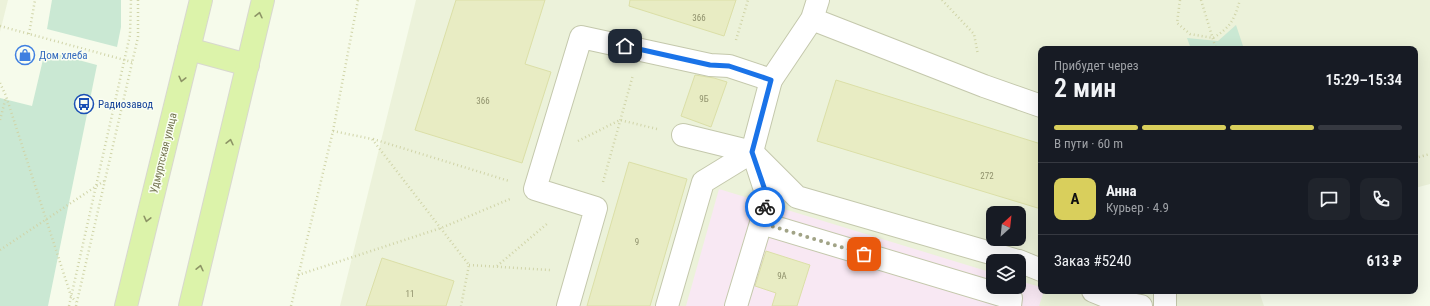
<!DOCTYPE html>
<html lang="ru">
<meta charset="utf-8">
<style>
:root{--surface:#171b24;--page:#20242c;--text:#f1f3f6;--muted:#9ea1a6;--line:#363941;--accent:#d9cf5c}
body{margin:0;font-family:"Roboto Condensed",sans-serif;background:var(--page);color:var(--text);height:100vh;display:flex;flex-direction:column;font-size:15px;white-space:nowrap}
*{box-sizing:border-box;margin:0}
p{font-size:13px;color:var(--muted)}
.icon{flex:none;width:22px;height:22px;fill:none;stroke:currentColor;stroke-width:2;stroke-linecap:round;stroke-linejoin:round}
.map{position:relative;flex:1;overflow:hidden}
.sheet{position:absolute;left:1038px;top:46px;width:380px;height:248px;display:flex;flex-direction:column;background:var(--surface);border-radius:8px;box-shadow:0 4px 16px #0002}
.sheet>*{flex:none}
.needle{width:26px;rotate:27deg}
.controls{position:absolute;left:986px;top:206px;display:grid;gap:8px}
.controls a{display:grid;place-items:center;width:40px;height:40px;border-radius:8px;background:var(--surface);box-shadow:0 4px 16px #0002;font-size:20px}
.pin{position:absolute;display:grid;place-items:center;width:34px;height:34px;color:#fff;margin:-17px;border-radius:8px;box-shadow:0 2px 6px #0006}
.courier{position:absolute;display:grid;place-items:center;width:40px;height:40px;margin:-20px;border:3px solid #1a73e8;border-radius:50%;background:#fff;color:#222;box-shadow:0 1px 5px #0007}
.summary em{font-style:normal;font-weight:600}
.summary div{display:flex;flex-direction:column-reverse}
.summary{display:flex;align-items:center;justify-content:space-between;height:68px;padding:0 16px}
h1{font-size:26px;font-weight:600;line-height:30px}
.bar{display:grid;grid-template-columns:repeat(4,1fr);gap:6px 4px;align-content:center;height:48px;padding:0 16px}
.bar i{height:5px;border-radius:3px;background:var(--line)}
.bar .on{background:var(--accent)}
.bar p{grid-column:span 4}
.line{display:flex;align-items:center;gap:10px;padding:0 16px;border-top:1px solid var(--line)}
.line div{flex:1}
.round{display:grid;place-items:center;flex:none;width:42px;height:42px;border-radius:8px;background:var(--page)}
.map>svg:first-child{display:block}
</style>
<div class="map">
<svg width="1430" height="306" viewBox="0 0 1430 306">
<rect width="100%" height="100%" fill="#f6fbeb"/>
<g fill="#ecf2da" fill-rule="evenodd">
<polygon points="0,0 8,0 0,32"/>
<path d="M 416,0 L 1430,0 L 1430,184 L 1415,188 L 1415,49 L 1041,49 L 1041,291 L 1259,291 L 1264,306 L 340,306 ZM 993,213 L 1019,213 L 1019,239 L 993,239 ZM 993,261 L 1019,261 L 1019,287 L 993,287 Z"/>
</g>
<polygon fill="#f8e8f3" points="719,189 993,273 993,287 1019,287 1019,281 1041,287 1041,291 1044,291 1039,306 686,306"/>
<g fill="#cae8d3">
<polygon points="52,0 121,0 121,27 117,47 47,29"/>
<polygon points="1236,25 1244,49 1191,49 1187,38 1218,41"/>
<polygon points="45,51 97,65 48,306 0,306 0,98 32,106"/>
</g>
<g fill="#e8ecc3" stroke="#dbdfa7">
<polygon points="456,0 545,0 525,64 551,72 522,163 415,130"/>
<polygon points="630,0 736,0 724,36 629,6"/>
<polygon points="695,75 714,78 727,82 711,127 681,116"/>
<polygon points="836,80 1041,144 1041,209 817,141"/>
<polygon points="629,162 687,179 650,306 587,306"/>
<polygon points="766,251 810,265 797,306 772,306 776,293 755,286"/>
<polygon points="382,258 454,281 446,306 366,306"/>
</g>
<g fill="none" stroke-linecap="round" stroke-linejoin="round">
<defs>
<g id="minor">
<polyline points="812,19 984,86 1041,106"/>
<polyline points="683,135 752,152 797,197 1018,261"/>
<polyline points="754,156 767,196 761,223"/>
<polyline points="1019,261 1041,270"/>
<polyline points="1093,291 1120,302 1141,306"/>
<polyline points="1165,291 1165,306"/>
<polyline points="568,306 596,208 535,189 581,37 710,65 729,66 771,80 812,19 818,0"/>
<polyline points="667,306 703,182 752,152 771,80"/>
<polyline points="736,306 761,223 1011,298 1010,306"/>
</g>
<g id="major">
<polyline points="189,49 248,65"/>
<polyline points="126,306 201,0"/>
<polyline points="190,306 263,0"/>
</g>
</defs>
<use href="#minor" stroke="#c4c8ac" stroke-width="24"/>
<use href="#major" stroke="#d8d8ce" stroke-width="24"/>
<g stroke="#d0d4a8" stroke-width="2.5" stroke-dasharray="1 3" stroke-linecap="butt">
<polyline points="942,0 974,34 978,55"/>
<path d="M 1180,0 L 1177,23 L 1190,34 L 1213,38 C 1231,27 1234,20 1240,0"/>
<polyline points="1201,0 1216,49"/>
<polyline points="0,26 132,62"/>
<polyline points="29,34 35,0"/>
<polyline points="736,40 748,0"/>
<polyline points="0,83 6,96 71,296 76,302"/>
<polyline points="0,120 6,97"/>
<polyline points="333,131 372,139 469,265 461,306"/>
<polyline points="373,139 509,181"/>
<polyline points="578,141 620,120 657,129"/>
<polyline points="1415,158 1430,154"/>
<polyline points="603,182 633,75"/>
<polyline points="0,250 104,181"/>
<polyline points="469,265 550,270"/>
<polyline points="497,266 548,223"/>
<polyline points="298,275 441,228 510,199"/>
<polyline points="69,306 130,35 131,0"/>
<polyline points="76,306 138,37 138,0"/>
<polyline points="291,306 333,131 358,0"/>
</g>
<use href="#minor" stroke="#fff" stroke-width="22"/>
<use href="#major" stroke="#dcf3aa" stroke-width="22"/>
</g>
<defs><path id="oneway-chevron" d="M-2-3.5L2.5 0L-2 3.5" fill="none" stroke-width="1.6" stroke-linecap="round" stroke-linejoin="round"/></defs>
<g stroke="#8d9466">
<use href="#oneway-chevron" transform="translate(259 15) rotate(-77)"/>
<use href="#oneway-chevron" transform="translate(182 79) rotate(104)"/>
<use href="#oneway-chevron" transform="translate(230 142) rotate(-77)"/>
<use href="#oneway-chevron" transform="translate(147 219) rotate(104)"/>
<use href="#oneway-chevron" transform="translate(200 268) rotate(-77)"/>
</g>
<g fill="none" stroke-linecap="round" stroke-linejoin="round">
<polyline stroke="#a1a386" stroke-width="4" stroke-dasharray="0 7.2" points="765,207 761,223 864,254"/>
<polyline stroke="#1a73e8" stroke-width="5" points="625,46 710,65 729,66 771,80 752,152 767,196 765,207"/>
</g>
<defs>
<symbol id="shop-ring" viewBox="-11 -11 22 22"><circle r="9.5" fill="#fafef2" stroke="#3f7fe0" stroke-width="1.5"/><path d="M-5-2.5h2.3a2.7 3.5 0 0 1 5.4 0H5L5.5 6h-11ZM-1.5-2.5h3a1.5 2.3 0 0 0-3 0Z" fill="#3f7fe0"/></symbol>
<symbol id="bus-ring" viewBox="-11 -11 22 22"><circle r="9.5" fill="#fafef2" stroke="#1a4fb4" stroke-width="1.5"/><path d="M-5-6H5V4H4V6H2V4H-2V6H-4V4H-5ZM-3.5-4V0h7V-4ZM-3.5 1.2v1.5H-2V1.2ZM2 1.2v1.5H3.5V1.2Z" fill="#1a4fb4"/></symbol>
</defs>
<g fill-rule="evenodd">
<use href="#shop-ring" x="14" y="44" width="22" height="22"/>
<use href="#bus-ring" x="73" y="93" width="22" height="22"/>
</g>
<g text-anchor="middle" stroke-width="3" stroke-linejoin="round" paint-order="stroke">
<g font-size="9" fill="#90926d">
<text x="699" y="21">366</text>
<text x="704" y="102">9Б</text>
<text x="483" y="104">366</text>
<text x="987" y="179">272</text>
<text x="637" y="245">9</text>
<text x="782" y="279">9А</text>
<text x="410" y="297">11</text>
</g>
<g font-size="11" fill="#366cbe" stroke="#fafef2" text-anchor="start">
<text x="39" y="59">Дом хлеба</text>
</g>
<g font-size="11" fill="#164399" stroke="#fafef2" text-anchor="start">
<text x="98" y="108">Радиозавод</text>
</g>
<g font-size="11" fill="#737450" stroke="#fafef2">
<text transform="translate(163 153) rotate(-76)" y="4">Удмуртская улица</text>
</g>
</g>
</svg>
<div class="controls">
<a><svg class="needle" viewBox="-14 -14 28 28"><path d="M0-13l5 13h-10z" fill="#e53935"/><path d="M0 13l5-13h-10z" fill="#9ea1a6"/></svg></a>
<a><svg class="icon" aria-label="layers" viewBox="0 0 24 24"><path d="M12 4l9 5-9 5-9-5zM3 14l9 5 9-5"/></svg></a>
</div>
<div class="pin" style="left:864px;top:254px;background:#ea580c"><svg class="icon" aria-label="bag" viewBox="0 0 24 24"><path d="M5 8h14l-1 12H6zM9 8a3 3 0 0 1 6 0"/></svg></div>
<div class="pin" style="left:625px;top:46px;background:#1f2937"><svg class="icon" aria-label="home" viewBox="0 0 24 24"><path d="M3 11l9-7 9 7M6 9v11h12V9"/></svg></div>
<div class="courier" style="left:765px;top:207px"><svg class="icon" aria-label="bike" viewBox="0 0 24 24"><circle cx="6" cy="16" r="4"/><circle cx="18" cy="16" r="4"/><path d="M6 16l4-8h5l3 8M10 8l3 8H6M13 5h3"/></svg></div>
<section class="sheet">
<div class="summary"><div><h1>2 мин</h1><p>Прибудет через</p></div><em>15:29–15:34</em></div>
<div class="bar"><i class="on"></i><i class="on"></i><i class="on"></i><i></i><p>В пути · 60 m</p></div>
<div class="line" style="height:72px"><b class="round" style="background:var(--accent);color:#111">А</b><div><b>Анна</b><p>Курьер · 4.9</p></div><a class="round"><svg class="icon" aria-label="chat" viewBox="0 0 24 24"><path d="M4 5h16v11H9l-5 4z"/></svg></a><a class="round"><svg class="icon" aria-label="phone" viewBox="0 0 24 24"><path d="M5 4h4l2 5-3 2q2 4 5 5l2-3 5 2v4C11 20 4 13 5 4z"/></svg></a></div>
<div class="line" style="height:52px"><div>Заказ #5240</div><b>613 ₽</b></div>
</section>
</div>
